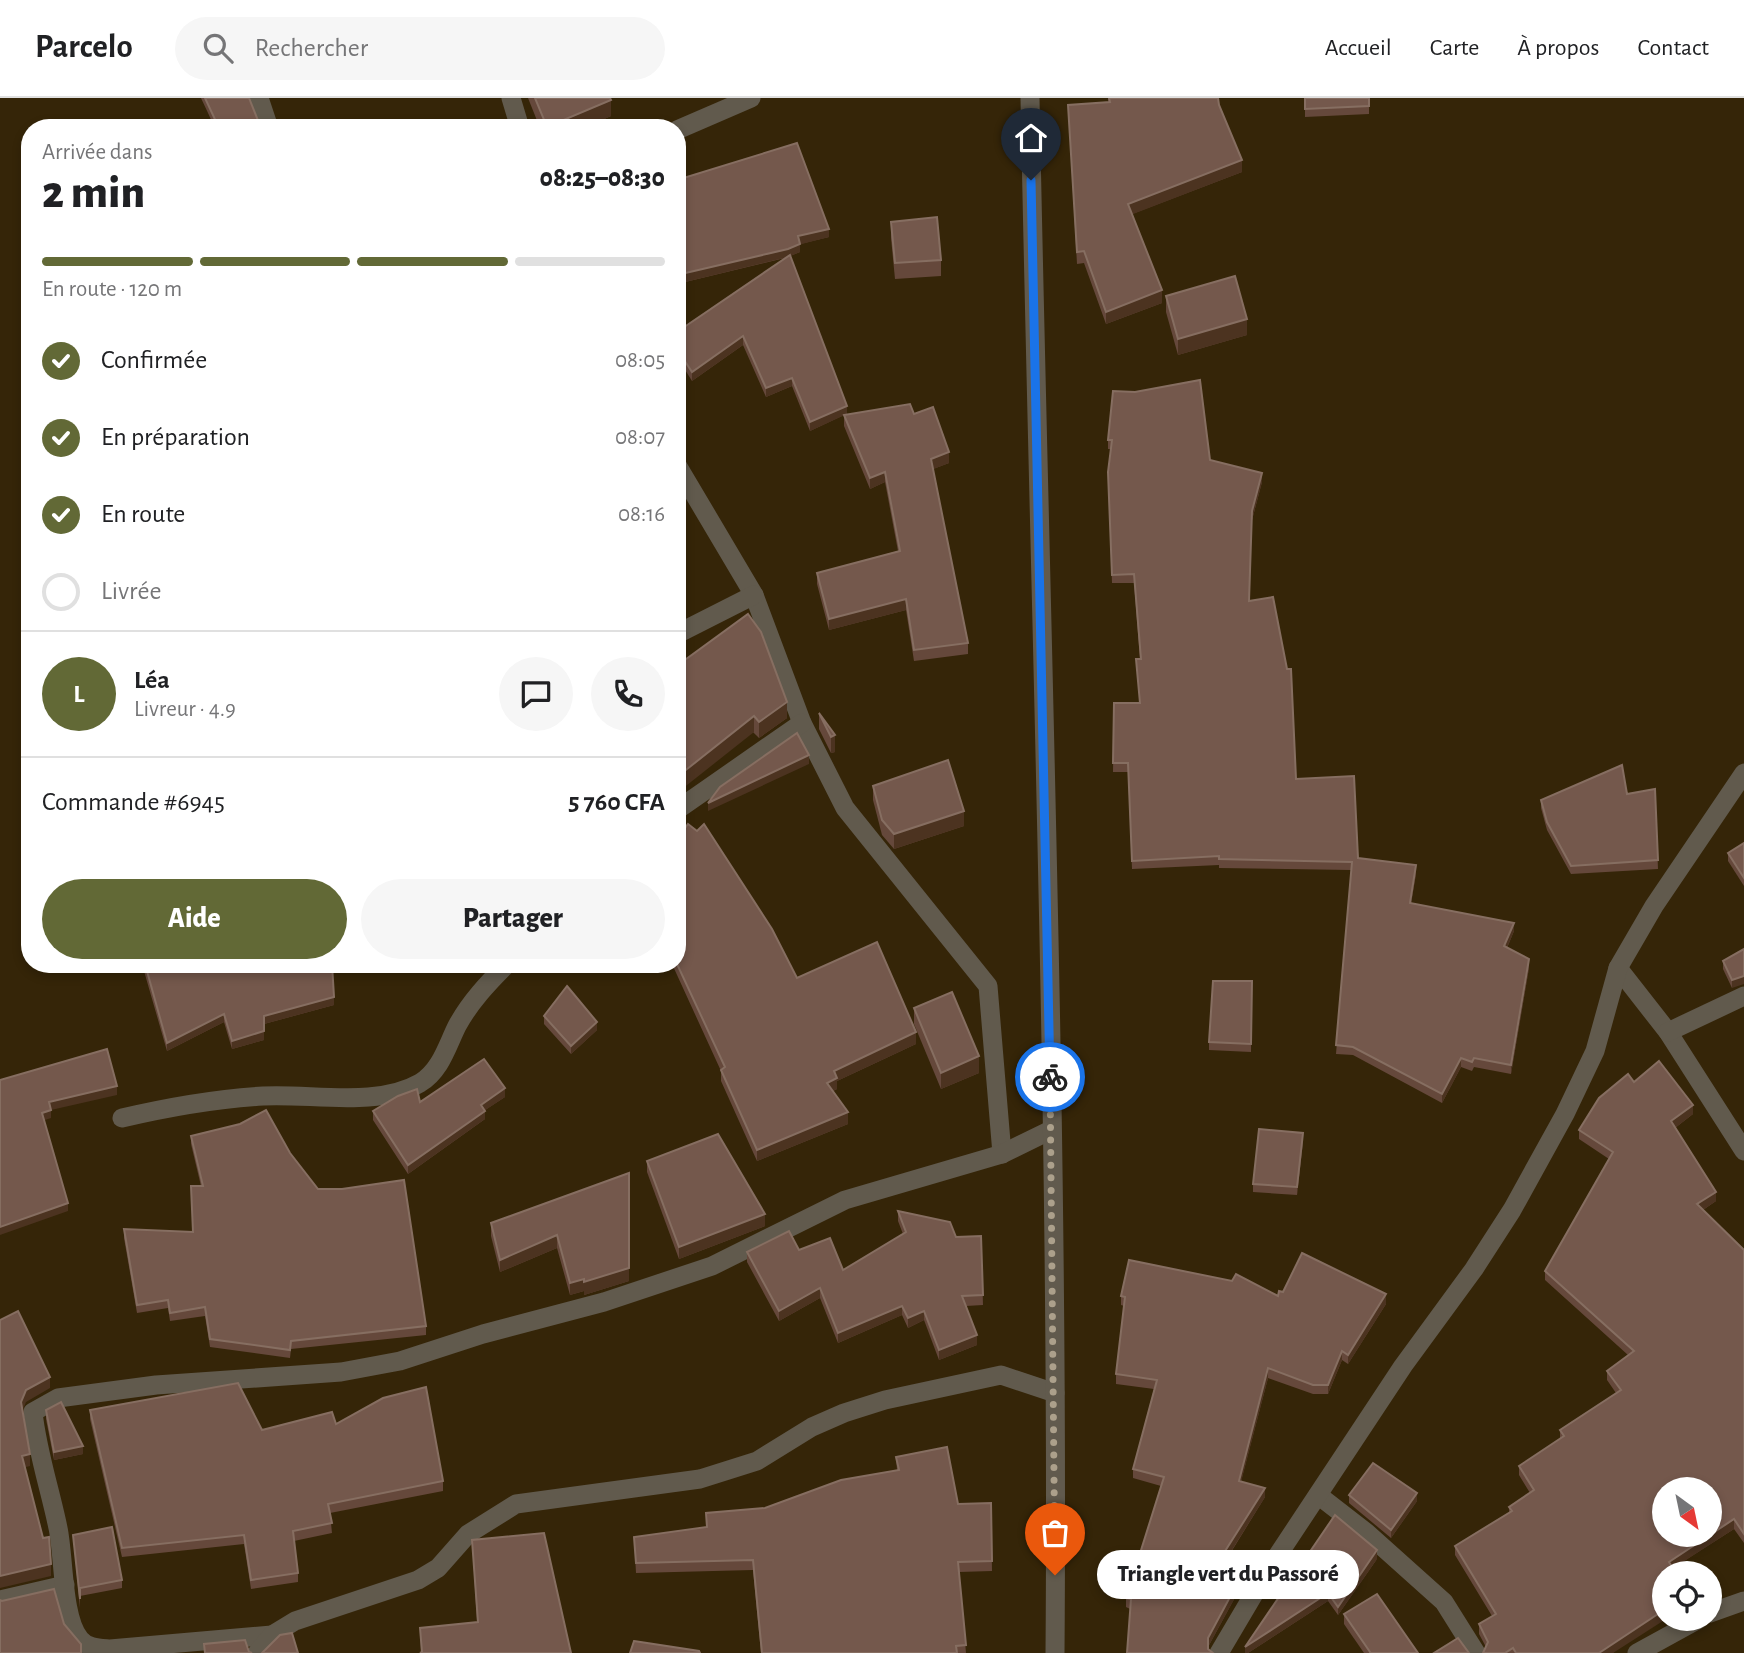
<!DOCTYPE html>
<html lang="fr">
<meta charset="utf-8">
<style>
:root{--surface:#fff;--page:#f6f6f6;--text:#202124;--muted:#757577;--line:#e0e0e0;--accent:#626936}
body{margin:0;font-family:"Alegreya Sans",sans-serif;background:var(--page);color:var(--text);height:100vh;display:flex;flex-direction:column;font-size:26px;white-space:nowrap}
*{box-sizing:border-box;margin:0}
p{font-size:23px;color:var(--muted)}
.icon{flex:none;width:38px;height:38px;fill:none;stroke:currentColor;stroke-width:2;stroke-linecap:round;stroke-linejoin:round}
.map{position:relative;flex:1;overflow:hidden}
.panel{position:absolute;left:21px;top:21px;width:665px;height:854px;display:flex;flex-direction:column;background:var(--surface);border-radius:28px;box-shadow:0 4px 10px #0003}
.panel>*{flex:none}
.needle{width:46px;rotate:147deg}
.controls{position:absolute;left:1652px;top:1379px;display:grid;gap:14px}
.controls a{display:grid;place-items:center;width:70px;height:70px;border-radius:50%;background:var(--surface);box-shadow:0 4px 10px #0003;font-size:35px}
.pin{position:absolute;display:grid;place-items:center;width:60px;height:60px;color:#fff;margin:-72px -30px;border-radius:50% 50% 50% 0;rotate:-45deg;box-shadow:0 0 7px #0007}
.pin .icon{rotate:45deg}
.courier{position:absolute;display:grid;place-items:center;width:70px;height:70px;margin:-35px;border:5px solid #1a73e8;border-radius:50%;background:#fff;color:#222;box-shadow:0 2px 9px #0007}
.bubble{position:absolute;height:49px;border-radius:24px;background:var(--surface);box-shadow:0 4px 10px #0003;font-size:23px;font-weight:800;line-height:49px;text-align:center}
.summary em{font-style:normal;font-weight:800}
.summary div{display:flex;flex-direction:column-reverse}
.summary{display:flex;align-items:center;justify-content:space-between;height:119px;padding:0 21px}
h1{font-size:46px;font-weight:800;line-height:52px}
.bar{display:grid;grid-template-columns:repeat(4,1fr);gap:10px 7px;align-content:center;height:84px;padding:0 21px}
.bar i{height:9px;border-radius:5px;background:var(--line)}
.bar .on{background:var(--accent)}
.bar p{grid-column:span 4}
.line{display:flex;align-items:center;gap:18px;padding:0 21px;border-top:2px solid var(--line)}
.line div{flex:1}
.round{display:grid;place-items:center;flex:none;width:74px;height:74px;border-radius:37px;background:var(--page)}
ol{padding:0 21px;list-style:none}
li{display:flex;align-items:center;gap:21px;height:77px}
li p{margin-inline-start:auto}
li .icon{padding:7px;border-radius:50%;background:var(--accent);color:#fff;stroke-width:4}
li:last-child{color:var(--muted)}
li i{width:38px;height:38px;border:4px solid var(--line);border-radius:50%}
.button{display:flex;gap:14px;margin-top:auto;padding:14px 21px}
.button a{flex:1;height:80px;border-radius:42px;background:var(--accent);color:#fff;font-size:28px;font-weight:800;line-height:80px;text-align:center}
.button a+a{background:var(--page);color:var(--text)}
header{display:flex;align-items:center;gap:42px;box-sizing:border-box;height:98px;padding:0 35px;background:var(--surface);border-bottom:2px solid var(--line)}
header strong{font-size:33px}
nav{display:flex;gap:38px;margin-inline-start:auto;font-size:24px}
.search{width:490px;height:63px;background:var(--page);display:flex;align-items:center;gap:18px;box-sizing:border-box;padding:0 24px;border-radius:38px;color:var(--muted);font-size:26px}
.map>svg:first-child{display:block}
</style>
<header>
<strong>Parcelo</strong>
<div class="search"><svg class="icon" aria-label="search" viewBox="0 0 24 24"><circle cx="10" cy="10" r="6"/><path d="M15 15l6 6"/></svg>Rechercher</div>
<nav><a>Accueil</a><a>Carte</a><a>À propos</a><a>Contact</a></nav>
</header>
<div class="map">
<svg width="1744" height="1555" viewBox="0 0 1744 1555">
<rect width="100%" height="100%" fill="#352508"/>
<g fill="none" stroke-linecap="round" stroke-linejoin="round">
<g stroke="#615a4d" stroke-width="19">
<polyline points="259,0 269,30"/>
<polyline points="511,0 520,30"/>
<polyline points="677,32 751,0"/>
<polyline points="677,367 754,497 802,625 845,710 988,888 1002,1056"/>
<polyline points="677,536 754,497"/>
<polyline points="677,712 802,625"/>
<polyline points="1618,870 1668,934 1744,1053"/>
<polyline points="1668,934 1744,898"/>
<path d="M 122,1020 C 169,1009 214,1001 263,998 C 310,995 377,1010 420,985 C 441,972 447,948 457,928 C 470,904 488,885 507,866"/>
<polyline points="1318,1397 1367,1435 1444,1504 1476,1555"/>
<polyline points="0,1502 65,1487"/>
<polyline points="1710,1515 1744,1503"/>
<path d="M 272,1537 L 110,1551 C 99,1550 87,1550 80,1541 C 62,1521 64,1457 58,1430 C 50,1391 37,1353 33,1314 L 58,1300 L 156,1287 L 341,1274 L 400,1263 L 483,1236 L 604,1204 L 712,1168 L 845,1102 L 1002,1056 L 1051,1032"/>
<polyline points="257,1555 272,1537 295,1523 418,1482 438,1470 468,1436 516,1406 700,1381 757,1363 812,1329 844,1315 885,1302 1001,1277 1055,1295"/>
<polyline points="1219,1555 1268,1472 1403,1268 1474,1171 1512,1112 1565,1016 1595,953 1618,870 1654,808 1744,675"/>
<polyline points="1637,1555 1699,1521"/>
</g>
<path stroke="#615a4d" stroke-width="19" d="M 1030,0 C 1040,518 1059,1037 1055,1555"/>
</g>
<g fill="#65483b">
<polygon points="201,0 249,0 261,30 215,30"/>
<polygon points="528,0 610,0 611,18 584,30 540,30"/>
<polygon points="1108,0 1218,0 1219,7 1242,74 1132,116 1162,205 1106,226 1084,165 1077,166 1068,7 1108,4"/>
<polygon points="1305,0 1369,0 1369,16 1305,19"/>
<polygon points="677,82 829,139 800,146 800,154 790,158 847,316 845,317 914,316 949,365 933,371 968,545 968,556 914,563 906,512 829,532 817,486 817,475 898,453 885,384 870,391 844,328 844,317 810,333 792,288 766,299 743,247 692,283 677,259 677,234 785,160 677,186"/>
<polygon points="891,124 941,162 941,178 895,181 891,140"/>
<polygon points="1166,198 1247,237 1178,257 1166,214"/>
<polygon points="1108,342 1210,362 1262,384 1252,422 1249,503 1296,681 1358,760 1416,776 1411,805 1514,833 1507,850 1529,870 1511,976 1474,969 1472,973 1461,969 1442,1005 1353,957 1336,956 1351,772 1219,770 1219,767 1132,771 1128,674 1113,674 1114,605 1140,605 1136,561 1140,561 1134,485 1112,485 1108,374 1111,351 1108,351"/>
<polygon points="682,564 787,620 759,640"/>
<polygon points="819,615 835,637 835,654 831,655 819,631"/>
<polygon points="873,688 964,728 894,751 882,737 873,702"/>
<polygon points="1655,691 1658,771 1571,776 1547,732 1541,710 1541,702 1627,696"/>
<polygon points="1744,745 1744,788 1728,763 1728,755"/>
<polygon points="1744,851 1732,890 1723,871 1723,863"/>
<polygon points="142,866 332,866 334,907 264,926 264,942 232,951 224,924 167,953"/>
<polygon points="672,866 797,880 916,946 837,983 837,991 833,993 848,1026 757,1063 721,983 721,973"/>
<polygon points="1252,883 1251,954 1209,952 1209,944"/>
<polygon points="914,910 979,975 941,991 914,926"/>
<polygon points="544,918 597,932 571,956 544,926"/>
<polygon points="1634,984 1693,1016 1675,1030 1716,1103 1703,1112 1744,1152 1744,1445 1734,1431 1673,1470 1613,1555 1483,1555 1486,1549 1479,1536 1479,1526 1492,1518 1455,1457 1455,1448 1509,1415 1509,1409 1530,1395 1519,1377 1519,1368 1560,1341 1560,1332 1616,1295 1607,1282 1607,1273 1628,1257 1545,1182 1545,1173 1609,1061 1579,1041 1579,1032"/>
<polygon points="505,999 485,1012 485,1021 408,1076 373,1022 373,1013 420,1004"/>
<polygon points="191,1038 290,1055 426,1228 426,1237 291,1251 290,1260 210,1249 205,1218 170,1223 168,1210 137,1215 124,1140 124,1131 192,1134 201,1088 191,1046"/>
<polygon points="1303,1043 1297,1097 1253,1094 1253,1086"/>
<polygon points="647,1063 765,1128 679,1161 647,1074"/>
<polygon points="629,1075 629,1183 584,1197 584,1193 570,1197 557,1150 500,1174 491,1138 491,1125"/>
<polygon points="898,1113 956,1139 981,1138 983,1207 966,1208 977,1247 939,1262 924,1222 908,1230 902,1217 838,1245 820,1200 779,1223 747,1164 747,1154 799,1152 843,1172 903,1136 898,1123"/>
<polygon points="1283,1194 1386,1206 1348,1266 1342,1262 1328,1296 1313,1296 1268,1280 1241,1383 1265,1399 1220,1472 1238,1494 1208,1549 1126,1509 1126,1500 1161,1388 1133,1380 1133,1371 1154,1291 1116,1286 1116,1276 1124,1208 1121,1207 1121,1198 1278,1198"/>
<polygon points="46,1312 83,1356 54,1362 46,1321"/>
<polygon points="90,1312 262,1332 336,1326 443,1383 443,1393 330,1415 332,1435 294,1443 298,1475 298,1484 251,1491 244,1446 122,1459 90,1321"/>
<polygon points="896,1359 958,1406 991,1405 992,1473 959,1474 966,1555 761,1555 753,1472 636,1475 634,1439 706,1429 765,1410 897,1372"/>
<polygon points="1349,1397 1417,1403 1391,1440 1349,1405"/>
<polygon points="73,1437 122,1482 122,1490 80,1498 80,1510"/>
<polygon points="472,1442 571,1555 421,1555 420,1530 477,1524"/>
<polygon points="1377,1461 1338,1517 1328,1503 1248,1555 1245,1555 1245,1548"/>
<polygon points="1344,1516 1418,1555 1364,1555 1344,1526"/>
</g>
<g fill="#4c3320">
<polygon points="611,2 611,18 584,30 547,30"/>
<polygon points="1242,62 1242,74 1128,118 1128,106"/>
<polygon points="829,131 829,139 798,147 798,138"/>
<polygon points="800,146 800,154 788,159 677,186 677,177"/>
<polygon points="1162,192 1162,205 1106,226 1106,214"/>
<polygon points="1247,221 1247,237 1178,257 1178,241"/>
<polygon points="743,238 743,247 692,283 692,274"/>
<polygon points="792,280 792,288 766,299 766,290"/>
<polygon points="847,308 847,316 810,333 810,324"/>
<polygon points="949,354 949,365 931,372 931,361"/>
<polygon points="885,374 885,384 870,391 870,380"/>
<polygon points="1262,375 1262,384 1252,422 1252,413"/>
<polygon points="906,501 906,512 829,532 829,521"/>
<polygon points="787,604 787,620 759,640 759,624"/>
<polygon points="754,618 754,634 677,695 677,679"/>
<polygon points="835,637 835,654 831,655 831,639"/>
<polygon points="809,657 809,666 708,713 708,705"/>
<polygon points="964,713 964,728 894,751 894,736"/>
<polygon points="1416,767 1416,776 1410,813 1410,805"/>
<polygon points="1514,825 1514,833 1504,857 1504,848"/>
<polygon points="1529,861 1529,870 1511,976 1511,967"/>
<polygon points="1744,878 1744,886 1732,890 1732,882"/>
<polygon points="334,899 334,907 264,926 264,918"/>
<polygon points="224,916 224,924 167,953 167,945"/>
<polygon points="597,924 597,932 571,956 571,948"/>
<polygon points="264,933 264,942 232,951 232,943"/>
<polygon points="916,934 916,946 837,983 837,991 827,996 827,985 834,973"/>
<polygon points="979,958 979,975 941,991 941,975"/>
<polygon points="1461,960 1461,969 1442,1005 1442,996"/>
<polygon points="117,988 117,997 51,1012 51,1020 42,1023 42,1015 49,1004"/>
<polygon points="505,990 505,999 481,1015 481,1007"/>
<polygon points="1693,1007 1693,1016 1671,1033 1671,1023"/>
<polygon points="485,1013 485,1021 408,1076 408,1067"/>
<polygon points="848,1014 848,1026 757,1063 757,1052"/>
<polygon points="1303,1035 1303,1043 1297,1097 1297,1089"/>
<polygon points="629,1075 629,1183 584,1197 584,1193 570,1197 570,1185"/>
<polygon points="1716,1094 1716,1103 1697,1116 1697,1106"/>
<polygon points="68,1105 68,1113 0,1137 0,1129"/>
<polygon points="765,1116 765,1128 679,1161 679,1149"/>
<polygon points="557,1137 557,1150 500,1174 500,1162"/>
<polygon points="820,1190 820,1200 779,1223 779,1213"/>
<polygon points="1386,1196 1386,1206 1348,1266 1348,1257"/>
<polygon points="902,1208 902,1217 838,1245 838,1235"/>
<polygon points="924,1213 924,1222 908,1230 908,1220"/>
<polygon points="977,1237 977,1247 939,1262 939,1252"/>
<polygon points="1342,1253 1342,1262 1328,1296 1328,1287"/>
<polygon points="1268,1270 1268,1280 1239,1392 1239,1383"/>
<polygon points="50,1279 50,1290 26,1304 21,1316 21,1304 26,1292"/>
<polygon points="83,1348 83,1356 54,1362 54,1354"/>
<polygon points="30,1356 30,1368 22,1370 22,1358"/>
<polygon points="1265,1390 1265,1399 1215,1479 1215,1469"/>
<polygon points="1417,1395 1417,1403 1391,1440 1391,1432"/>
<polygon points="1734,1421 1734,1431 1669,1473 1669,1464"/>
<polygon points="1377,1452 1377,1461 1338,1517 1338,1509"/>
<polygon points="51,1466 51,1478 0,1490 0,1478"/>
<polygon points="1238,1484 1238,1494 1208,1549 1208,1540"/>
<polygon points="1328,1495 1328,1503 1248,1555 1245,1555 1245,1549"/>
<polygon points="1664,1512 1664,1521 1666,1521 1613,1555 1599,1555"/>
</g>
<g fill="#74584c" stroke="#866e61" stroke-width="2" fill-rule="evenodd">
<polygon points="205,0 249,0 261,30 219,30"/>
<polygon points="535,0 610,0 611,2 547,29"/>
<polygon points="1109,0 1218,0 1219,7 1242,62 1128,106 1162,192 1106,214 1084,153 1077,154 1068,7 1110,4"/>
<polygon points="1305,0 1369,0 1369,8 1305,11"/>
<polygon points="797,45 829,131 798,138 800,146 788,151 677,177 677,82"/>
<polygon points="937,119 941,162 895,165 891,124"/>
<polygon points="790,157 847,308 810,324 792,280 766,290 743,238 692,274 677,251 677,234"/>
<polygon points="1235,178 1247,221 1178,241 1166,198"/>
<polygon points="1200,282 1210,362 1262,375 1252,413 1249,503 1273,499 1287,571 1291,571 1296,681 1354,678 1358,760 1416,767 1410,805 1514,825 1504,848 1529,861 1511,967 1474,960 1472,964 1461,960 1442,996 1353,949 1336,947 1352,764 1219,761 1219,758 1132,763 1128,665 1113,665 1114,605 1140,605 1136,561 1141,561 1134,476 1112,477 1108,374 1112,342 1108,342 1113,293 1135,294"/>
<polygon points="910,306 914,316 933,309 949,354 931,361 968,545 914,552 906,501 829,521 817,475 900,453 885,374 870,380 844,317"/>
<polygon points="748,516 761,534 787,604 759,624 754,618 677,679 677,556 682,564"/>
<polygon points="819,615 835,637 831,639"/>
<polygon points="797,635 809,657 708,705 720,689"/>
<polygon points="948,662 964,713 894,736 882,722 873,688"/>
<polygon points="1622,667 1627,696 1655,691 1658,762 1571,768 1547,724 1541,702"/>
<polygon points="688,726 697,733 704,726 772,831 797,880 877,844 916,934 834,973 837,980 827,985 848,1014 757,1052 721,972 725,969 677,866 677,741"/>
<polygon points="1744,745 1744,780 1728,755"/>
<polygon points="1744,851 1744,878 1732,882 1723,863"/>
<polygon points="145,866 332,866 334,899 264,918 264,933 232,943 224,916 167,945"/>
<polygon points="1213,883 1252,883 1251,946 1209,944"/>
<polygon points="567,888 597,924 571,948 544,918"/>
<polygon points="952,894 979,958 941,975 914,910"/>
<polygon points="107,951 117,988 49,1004 51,1012 42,1015 68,1105 0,1129 0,982"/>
<polygon points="484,961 505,990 481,1007 485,1013 408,1067 373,1013 398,998 417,991 420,1004"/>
<path d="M 1659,963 L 1693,1007 L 1671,1023 L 1716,1094 L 1697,1106 L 1744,1152 L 1744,1436 L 1734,1421 L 1669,1464 L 1676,1475 L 1664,1475 L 1664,1512 L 1599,1555 L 1516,1555 L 1513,1550 L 1505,1555 L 1483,1555 L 1488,1544 L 1479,1526 L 1496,1516 L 1455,1448 L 1512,1413 L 1509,1409 L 1534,1392 L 1519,1368 L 1564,1338 L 1560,1332 L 1621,1292 L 1607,1273 L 1634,1253 L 1545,1173 L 1613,1054 L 1579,1032 L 1599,1000 L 1628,976 L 1634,984 ZM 1664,1391 L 1710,1391 L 1710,1437 L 1664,1437 Z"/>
<polygon points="266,1012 290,1055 318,1091 342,1091 404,1082 426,1228 291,1243 290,1252 210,1241 205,1209 170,1215 168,1202 137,1207 124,1131 193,1134 191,1088 203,1088 191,1038 240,1026"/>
<polygon points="1259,1031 1303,1035 1297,1089 1253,1086"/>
<polygon points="718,1036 765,1116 679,1149 647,1063"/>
<polygon points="629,1075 629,1170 584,1184 584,1181 570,1185 557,1137 500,1162 491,1125"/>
<polygon points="898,1113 950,1124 956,1139 981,1138 983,1197 962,1198 977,1237 939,1252 924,1213 908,1220 902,1208 838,1235 820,1190 779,1213 747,1154 789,1133 799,1152 830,1140 843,1172 906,1134"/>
<polygon points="1302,1155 1386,1196 1348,1257 1342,1253 1328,1287 1313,1287 1268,1270 1239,1383 1265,1390 1215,1469 1238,1484 1208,1540 1208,1551 1213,1555 1127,1555 1131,1501 1126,1500 1164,1379 1133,1371 1157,1282 1116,1276 1125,1199 1121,1198 1129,1162 1232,1183 1236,1176 1278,1198 1279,1193 1283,1194"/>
<polygon points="18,1213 50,1279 26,1292 21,1304 30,1356 22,1358 43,1440 49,1439 51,1466 0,1478 0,1222"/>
<polygon points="238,1285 262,1332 332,1314 336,1326 383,1300 426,1289 443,1383 328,1406 332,1425 293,1433 298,1475 251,1482 244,1437 122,1450 90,1312"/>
<polygon points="61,1304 83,1348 54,1354 46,1312"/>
<polygon points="947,1349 958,1406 991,1405 992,1463 958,1464 966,1547 956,1548 957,1555 762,1555 753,1462 636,1465 634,1439 707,1429 706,1415 765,1410 841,1382 899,1372 896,1359"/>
<polygon points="1373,1365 1417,1395 1391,1432 1349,1397"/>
<polygon points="1335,1417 1377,1452 1338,1509 1328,1495 1245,1549"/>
<polygon points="112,1429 122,1482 80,1490 80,1501 73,1437"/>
<polygon points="544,1435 571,1555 420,1555 422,1554 420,1530 478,1524 472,1442"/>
<polygon points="54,1491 64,1526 81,1546 81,1555 0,1555 0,1502 2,1503"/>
<polygon points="1377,1496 1418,1555 1370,1555 1370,1554 1344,1516"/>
<polygon points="292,1535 298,1555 262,1555 280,1537"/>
<polygon points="1458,1540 1469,1555 1434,1555"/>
<polygon points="245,1542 249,1554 252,1555 205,1555 204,1546"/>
<polygon points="634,1543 699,1553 700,1555 630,1555"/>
</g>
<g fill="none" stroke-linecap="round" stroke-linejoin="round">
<polyline stroke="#aca08b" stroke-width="7" stroke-dasharray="0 12.6" points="1050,979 1055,1477"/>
<polyline stroke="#1a73e8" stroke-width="9" points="1031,82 1050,979"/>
</g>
</svg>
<div class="controls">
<a><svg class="needle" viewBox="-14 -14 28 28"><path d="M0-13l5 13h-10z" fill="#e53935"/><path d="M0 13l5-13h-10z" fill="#757577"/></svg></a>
<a><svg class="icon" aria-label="locate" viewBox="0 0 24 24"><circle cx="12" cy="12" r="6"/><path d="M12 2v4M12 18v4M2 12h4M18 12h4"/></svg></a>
</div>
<div class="pin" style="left:1055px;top:1477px;background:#ea580c"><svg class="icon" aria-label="bag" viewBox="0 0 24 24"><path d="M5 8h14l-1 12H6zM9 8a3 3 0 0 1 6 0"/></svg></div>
<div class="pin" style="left:1031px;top:82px;background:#1f2937"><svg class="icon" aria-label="home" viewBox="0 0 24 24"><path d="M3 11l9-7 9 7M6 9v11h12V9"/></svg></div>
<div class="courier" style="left:1050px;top:979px"><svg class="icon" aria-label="bike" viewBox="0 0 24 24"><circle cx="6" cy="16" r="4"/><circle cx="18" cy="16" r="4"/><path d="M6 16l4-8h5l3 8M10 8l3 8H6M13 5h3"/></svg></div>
<div class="bubble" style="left:1097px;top:1452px;width:262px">Triangle vert du Passoré</div>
<section class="panel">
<div class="summary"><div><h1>2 min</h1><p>Arrivée dans</p></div><em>08:25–08:30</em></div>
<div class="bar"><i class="on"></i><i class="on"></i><i class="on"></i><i></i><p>En route · 120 m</p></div>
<ol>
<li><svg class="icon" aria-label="check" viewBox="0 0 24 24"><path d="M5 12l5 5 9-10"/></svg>Confirmée<p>08:05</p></li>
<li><svg class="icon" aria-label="check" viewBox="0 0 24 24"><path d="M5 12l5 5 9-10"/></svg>En préparation<p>08:07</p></li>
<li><svg class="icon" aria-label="check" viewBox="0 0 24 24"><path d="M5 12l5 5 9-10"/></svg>En route<p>08:16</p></li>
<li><i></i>Livrée</li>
</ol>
<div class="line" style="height:126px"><b class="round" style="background:var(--accent);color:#fff">L</b><div><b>Léa</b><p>Livreur · 4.9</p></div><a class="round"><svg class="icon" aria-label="chat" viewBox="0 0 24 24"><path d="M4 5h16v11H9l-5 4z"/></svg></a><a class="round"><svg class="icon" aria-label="phone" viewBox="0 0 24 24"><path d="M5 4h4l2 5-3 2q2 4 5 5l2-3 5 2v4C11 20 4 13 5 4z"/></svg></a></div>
<div class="line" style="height:91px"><div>Commande #6945</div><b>5 760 CFA</b></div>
<div class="button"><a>Aide</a><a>Partager</a></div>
</section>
</div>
